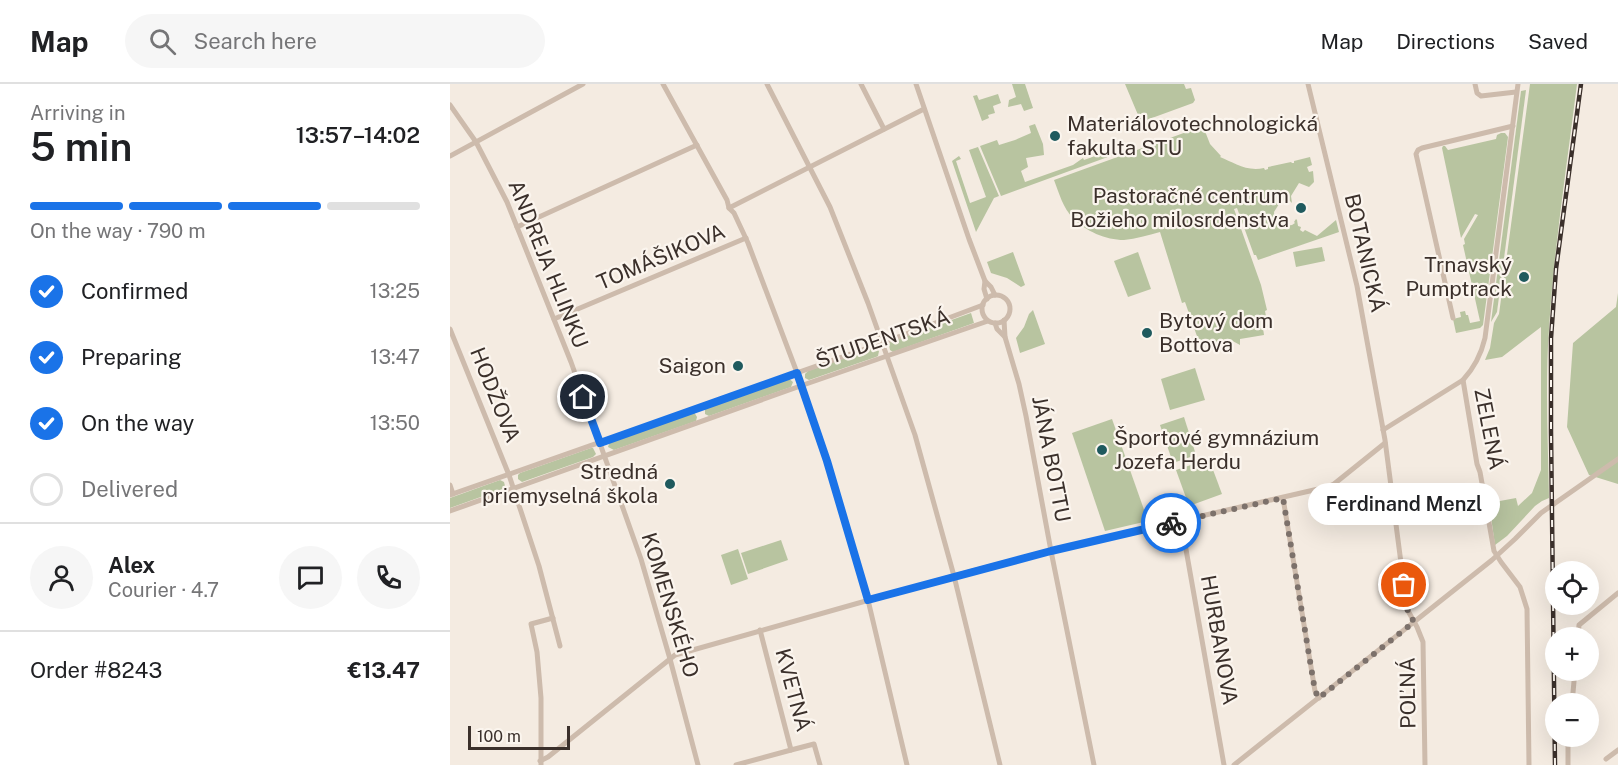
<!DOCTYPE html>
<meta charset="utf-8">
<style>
:root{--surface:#fff;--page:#f6f6f6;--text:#202124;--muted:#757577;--line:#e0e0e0;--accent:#1a73e8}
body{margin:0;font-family:"Public Sans",sans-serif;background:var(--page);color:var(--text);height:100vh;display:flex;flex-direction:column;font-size:22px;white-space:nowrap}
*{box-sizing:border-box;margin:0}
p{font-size:20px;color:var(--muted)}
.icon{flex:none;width:33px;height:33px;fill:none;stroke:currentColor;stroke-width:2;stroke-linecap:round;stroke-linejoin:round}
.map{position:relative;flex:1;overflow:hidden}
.side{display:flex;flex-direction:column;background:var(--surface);width:450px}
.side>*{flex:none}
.fabs{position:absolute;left:1095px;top:477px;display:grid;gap:12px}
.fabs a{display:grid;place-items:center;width:54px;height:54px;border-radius:50%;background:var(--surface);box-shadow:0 6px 24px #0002;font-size:30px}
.scale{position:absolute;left:18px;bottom:15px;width:102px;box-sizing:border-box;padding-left:6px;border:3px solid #3b302b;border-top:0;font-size:16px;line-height:21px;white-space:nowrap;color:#3b302b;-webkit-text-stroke:4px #fbf5ee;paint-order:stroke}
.pin{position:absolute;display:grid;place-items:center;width:51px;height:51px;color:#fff;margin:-26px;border:3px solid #fff;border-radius:50%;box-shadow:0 2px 6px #0007}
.courier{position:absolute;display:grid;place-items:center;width:60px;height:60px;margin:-30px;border:4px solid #1a73e8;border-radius:50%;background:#fff;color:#222;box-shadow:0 2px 8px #0007}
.bubble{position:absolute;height:42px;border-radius:21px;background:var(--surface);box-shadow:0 6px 24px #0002;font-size:20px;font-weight:600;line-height:42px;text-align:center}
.head em{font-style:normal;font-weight:600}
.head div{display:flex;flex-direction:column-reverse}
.head{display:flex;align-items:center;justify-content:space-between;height:102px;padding:0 30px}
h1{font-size:39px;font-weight:600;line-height:45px}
.bar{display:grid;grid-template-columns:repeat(4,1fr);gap:9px 6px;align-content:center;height:72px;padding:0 30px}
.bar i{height:8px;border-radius:4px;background:var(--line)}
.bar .active{background:var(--accent)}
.bar p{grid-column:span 4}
.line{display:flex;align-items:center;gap:15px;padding:0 30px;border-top:2px solid var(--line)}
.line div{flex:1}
.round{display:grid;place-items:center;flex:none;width:63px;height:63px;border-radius:32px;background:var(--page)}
ol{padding:0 30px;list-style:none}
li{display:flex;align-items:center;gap:18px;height:66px}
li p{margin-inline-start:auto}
li .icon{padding:6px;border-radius:50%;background:var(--accent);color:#fff;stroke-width:4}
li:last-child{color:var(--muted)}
li i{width:33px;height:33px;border:3px solid var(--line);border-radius:50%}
header{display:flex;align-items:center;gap:36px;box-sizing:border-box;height:84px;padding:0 30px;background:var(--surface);border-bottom:2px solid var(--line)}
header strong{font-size:28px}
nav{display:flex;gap:33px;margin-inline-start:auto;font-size:21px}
.search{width:420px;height:54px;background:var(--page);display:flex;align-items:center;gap:15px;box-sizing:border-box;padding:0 21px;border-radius:33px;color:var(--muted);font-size:22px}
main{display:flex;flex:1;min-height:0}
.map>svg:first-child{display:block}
</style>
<header>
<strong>Map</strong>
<div class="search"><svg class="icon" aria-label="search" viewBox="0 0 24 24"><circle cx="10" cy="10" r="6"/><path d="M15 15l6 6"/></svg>Search here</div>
<nav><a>Map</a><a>Directions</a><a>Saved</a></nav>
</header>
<main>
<section class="side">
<div class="head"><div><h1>5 min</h1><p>Arriving in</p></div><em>13:57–14:02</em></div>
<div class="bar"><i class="active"></i><i class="active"></i><i class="active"></i><i></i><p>On the way · 790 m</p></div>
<ol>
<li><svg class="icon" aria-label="check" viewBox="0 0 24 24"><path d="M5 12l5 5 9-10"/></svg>Confirmed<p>13:25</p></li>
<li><svg class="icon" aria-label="check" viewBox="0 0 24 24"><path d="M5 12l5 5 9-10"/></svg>Preparing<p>13:47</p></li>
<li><svg class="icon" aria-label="check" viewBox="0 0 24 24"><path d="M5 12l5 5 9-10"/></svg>On the way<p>13:50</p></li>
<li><i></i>Delivered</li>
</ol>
<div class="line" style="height:108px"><a class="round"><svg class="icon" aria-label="person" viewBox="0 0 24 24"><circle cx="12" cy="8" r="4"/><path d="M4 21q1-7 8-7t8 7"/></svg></a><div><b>Alex</b><p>Courier · 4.7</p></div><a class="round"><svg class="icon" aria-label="chat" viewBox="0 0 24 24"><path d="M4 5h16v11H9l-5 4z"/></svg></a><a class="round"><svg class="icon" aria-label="phone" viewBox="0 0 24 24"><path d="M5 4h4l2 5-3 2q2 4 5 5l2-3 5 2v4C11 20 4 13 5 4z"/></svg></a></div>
<div class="line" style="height:78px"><div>Order #8243</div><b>€13.47</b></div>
</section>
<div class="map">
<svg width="1168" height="681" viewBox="0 0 1168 681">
<rect width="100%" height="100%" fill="#f4ebe1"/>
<g fill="#b8c4a0">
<polygon points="562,0 575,0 583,24 574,27 571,20 558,23 559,16 566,13"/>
<polygon points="675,0 734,0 736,5 741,4 745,16 743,19 691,38"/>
<path d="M 1080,0 L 1127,0 C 1117,81 1104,163 1099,245 C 1095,301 1098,358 1099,414 L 1092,417 L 1085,422 L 1057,452 L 1045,461 L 1039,419 L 1066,414 L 1068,422 L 1082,409 L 1091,386 L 1091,243 L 1052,273 L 1035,276 L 1040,264 L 1044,239 L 1049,230 Z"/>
<polygon points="1076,6 1047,228 1041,238 1071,7"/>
<polygon points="548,10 551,19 543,22 545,29 538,31 539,34 532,37 523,12 527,11 529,16"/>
<polygon points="585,40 593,60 594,71 576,74 578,83 571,87 575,98 623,81 633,74 634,76 664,65 666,70 551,112 530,62 547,56 549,61 565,56 581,49 579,42"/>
<path d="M 753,42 L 760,60 L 771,72 L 770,73 C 783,78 796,88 814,84 L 815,86 L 818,85 L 818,83 L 841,78 L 842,79 L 844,79 L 844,77 L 860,73 L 862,81 L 857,83 L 859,88 L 863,87 L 864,98 L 859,103 L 849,99 L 841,112 L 842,119 L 838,115 L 828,118 L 829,120 L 824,128 C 824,134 827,138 834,140 L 834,142 L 842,141 L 845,139 L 844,138 L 846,135 L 847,136 L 848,142 L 851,143 L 850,146 L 853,148 L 855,146 L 867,152 L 886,136 L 889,148 L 808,176 L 806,171 L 804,171 L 787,124 L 784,125 L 811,201 L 817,226 L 815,227 L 818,243 L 813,244 L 814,251 L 790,255 L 790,261 L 779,255 L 764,258 L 749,258 L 735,218 L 732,219 L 710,148 C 698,151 686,155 674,156 C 656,156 635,147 623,134 C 613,124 609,109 604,96 Z"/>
<polygon points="1051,49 1055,49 1058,53 1033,241 1030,244 1006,249 1003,235 1011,233 1010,228 1015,227 1016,231 1018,231 1020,239 1030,237 1013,161 1015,160 1014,155 1028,131 1025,130 1011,154 992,64 993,62 995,62 998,66 1046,55 1047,51"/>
<polygon points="528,63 549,112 544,114 526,148 502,77 509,72 511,75 506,77 520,119 536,113 519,66"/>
<polygon points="872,163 875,177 846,183 843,168"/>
<polygon points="563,168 575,201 571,203 557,194 541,189 537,178"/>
<polygon points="688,168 701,205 678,213 664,177"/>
<polygon points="1168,209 1168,400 1139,391 1117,343 1123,259 1166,223"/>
<polygon points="583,226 595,260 570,269 566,254 574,243 579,230"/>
<polygon points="521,229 524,239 443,268 440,266 439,261 440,258"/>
<polygon points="425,263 429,267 428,272 426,273 359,296 355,294 355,290 358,287"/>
<polygon points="745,284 755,316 720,326 711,295"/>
<polygon points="338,294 343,298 341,303 259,332 255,330 255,324"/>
<polygon points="244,328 247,333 246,337 164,366 158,363 160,357"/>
<polygon points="734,333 746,371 723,379 710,341"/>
<polygon points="662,335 698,437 655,447 622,349"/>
<polygon points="141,364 143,364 146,370 143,373 72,398 68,395 68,391 70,389"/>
<polygon points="759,375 772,410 739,422 726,386"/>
<polygon points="50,396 54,398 55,402 53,405 0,424 0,414"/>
<polygon points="331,456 338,476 298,490 291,469"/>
<polygon points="288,465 298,495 281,501 271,471"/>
</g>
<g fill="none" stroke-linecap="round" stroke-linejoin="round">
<g stroke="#cdbbac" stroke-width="5">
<polyline points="213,0 277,116 279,124 284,129 298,159 346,286 377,377 418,516 457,681"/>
<polyline points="317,0 380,123 418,219 465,351 504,492 550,681"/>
<polyline points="411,0 434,45"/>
<polyline points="466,0 519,155 535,197 541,203 545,211"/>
<polyline points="858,0 907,202 935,356 957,525 967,543 973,558 975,681"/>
<polyline points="1025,0 1027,9 1031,12 1066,8"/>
<polyline points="0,21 26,58 57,118 121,278 191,475 220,575 248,681"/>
<polyline points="0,72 133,0"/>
<polyline points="279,124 474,25"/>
<polyline points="67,143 247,61"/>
<polyline points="535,197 534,205 537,215"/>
<circle cx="546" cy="225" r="14"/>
<polyline points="1003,234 966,70 968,66 972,64 1063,42"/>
<polyline points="104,235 296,154"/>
<polyline points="554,236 555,253 569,300 576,332 601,467 644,681"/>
<polyline points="545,239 547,245 555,253"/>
<polyline points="0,245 59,391 89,482 110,562"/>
<polyline points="1013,296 1027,380 1030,388 1044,467 1051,478 1070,503 1077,525 1079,681"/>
<path d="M 933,346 L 1013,296 C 1025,283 1031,271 1035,254 L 1068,0"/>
<polyline points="0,401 3,410"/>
<polyline points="0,411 432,259 533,221"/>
<polyline points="833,414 865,607 869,614"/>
<polyline points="0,427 356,300 538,237"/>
<polyline points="731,437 774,681"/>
<polyline points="310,546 341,666 364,660 370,681"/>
<polyline points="1128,554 1129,541 1168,509"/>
<polyline points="1122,620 1125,586"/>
<polyline points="1118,652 1118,681"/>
<polyline points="1156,675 1168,666"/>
<polyline points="90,677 98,673 225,571 504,492 595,468 877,403 884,400 935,359"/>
<polyline points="91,681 91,614 87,568 81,540 103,534"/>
<polyline points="286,681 341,666"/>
<polyline points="784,681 1042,476 1065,455 1091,429 1168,375"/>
</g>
<defs>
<polyline id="rail" points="1105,681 1101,348 1101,254 1106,185 1131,0"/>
</defs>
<use href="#rail" stroke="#3b302b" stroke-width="4.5"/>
<use href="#rail" stroke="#fbf5ee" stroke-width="2" stroke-dasharray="7" stroke-linecap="butt"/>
</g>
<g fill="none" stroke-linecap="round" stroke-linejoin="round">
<polyline stroke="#7c716b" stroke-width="6" stroke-dasharray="0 10.8" points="721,439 833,414 865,607 869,614 964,538 957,525 954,501"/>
<polyline stroke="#1a73e8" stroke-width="8" points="133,313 150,359 347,289 377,377 418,516 601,467 721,439"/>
</g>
<g fill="#1f5a5e" stroke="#fbf5ee" stroke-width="2">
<circle cx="605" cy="52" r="6"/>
<circle cx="851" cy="124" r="6"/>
<circle cx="1074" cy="193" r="6"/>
<circle cx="697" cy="249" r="6"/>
<circle cx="288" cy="282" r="6"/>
<circle cx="652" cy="366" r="6"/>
<circle cx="220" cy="400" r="6"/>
</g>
<g text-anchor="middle" stroke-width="4.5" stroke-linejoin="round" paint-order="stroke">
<g font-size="21" fill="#3b302b" stroke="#fbf5ee" text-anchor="end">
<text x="617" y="47" text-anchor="start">Materiálovotechnologická<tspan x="617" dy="24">fakulta STU</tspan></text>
<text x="839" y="119">Pastoračné centrum<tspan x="839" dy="24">Božieho milosrdenstva</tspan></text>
<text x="1062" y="188">Trnavský<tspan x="1062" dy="24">Pumptrack</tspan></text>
<text x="709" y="244" text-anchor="start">Bytový dom<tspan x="709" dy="24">Bottova</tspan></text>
<text x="276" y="289">Saigon</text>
<text x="664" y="361" text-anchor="start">Športové gymnázium<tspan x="664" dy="24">Jozefa Herdu</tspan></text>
<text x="208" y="395">Stredná<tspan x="208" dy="24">priemyselná škola</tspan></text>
</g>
<g font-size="21" fill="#3b302b" stroke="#fbf5ee">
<text transform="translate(915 169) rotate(77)" y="7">BOTANICKÁ</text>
<text transform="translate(211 173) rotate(-23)" y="7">TOMÁŠIKOVA</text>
<text transform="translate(98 180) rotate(68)" y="7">ANDREJA HLINKU</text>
<text transform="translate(433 255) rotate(-19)" y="7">ŠTUDENTSKÁ</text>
<text transform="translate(45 311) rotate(68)" y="7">HODŽOVA</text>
<text transform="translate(1039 345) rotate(79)" y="7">ZELENÁ</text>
<text transform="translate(601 375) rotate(79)" y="7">JÁNA BOTTU</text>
<text transform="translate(220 521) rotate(73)" y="7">KOMENSKÉHO</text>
<text transform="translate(769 556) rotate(80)" y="7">HURBANOVA</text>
<text transform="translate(343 606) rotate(75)" y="7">KVETNÁ</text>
<text transform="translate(958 609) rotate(-91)" y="7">POĽNÁ</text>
</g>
</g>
</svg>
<div class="fabs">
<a><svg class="icon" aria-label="locate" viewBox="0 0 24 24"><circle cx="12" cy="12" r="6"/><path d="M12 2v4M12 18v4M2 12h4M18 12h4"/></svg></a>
<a>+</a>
<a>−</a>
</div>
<div class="scale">100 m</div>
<div class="pin" style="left:954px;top:501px;background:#ea580c"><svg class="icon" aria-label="bag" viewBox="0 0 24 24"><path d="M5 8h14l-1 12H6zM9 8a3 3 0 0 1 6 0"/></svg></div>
<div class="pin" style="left:133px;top:313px;background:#1f2937"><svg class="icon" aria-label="home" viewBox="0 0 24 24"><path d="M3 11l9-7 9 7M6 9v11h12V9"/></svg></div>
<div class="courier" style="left:721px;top:439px"><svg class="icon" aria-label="bike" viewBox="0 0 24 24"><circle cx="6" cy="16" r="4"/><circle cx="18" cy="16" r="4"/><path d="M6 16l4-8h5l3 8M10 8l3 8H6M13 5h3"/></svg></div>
<div class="bubble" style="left:858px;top:399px;width:192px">Ferdinand Menzl</div>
</div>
</main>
